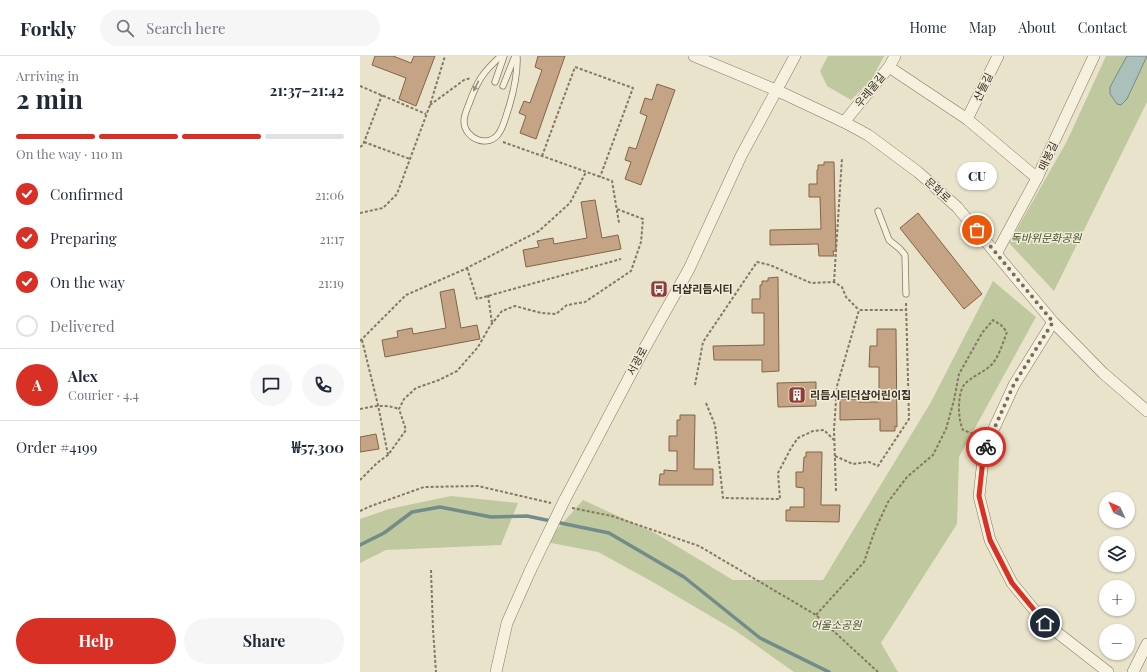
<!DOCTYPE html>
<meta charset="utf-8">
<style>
:root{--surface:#fff;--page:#f6f6f7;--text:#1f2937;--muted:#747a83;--line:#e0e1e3;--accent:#d93025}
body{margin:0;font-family:"Playfair Display","Noto Sans KR",serif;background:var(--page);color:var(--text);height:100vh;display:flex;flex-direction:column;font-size:15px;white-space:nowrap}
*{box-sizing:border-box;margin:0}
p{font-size:13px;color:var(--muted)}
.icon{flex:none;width:22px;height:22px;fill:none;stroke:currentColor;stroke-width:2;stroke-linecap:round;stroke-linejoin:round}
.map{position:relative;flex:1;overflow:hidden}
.details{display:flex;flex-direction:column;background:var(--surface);width:360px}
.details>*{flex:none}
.needle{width:26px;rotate:314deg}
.controls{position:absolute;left:739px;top:436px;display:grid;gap:8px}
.controls a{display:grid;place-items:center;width:36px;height:36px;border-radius:50%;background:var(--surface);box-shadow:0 1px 3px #0004;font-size:20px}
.pin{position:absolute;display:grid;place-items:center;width:34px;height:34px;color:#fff;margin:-17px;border:2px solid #fff;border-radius:50%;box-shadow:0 1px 4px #0007}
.courier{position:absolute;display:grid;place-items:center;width:40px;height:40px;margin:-20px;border:3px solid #d93025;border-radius:50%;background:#fff;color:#222;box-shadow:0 1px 5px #0007}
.bubble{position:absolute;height:28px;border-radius:14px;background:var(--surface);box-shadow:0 1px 3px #0004;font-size:13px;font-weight:700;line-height:28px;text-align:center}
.head em{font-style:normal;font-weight:700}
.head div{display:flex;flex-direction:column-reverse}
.head{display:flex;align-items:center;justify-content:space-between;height:68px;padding:0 16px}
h1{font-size:26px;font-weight:700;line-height:30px}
.bar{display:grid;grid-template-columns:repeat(4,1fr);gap:6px 4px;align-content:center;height:48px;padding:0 16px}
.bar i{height:5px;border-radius:3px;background:var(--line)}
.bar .on{background:var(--accent)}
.bar p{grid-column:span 4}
.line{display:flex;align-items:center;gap:10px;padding:0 16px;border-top:1px solid var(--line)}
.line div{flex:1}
.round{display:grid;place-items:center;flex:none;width:42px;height:42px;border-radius:21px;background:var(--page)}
ol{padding:0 16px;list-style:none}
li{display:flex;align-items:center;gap:12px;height:44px}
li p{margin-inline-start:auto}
li .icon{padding:4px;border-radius:50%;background:var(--accent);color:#fff;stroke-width:4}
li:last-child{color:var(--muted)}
li i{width:22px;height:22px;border:2px solid var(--line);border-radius:50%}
.primary-button{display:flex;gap:8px;margin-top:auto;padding:8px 16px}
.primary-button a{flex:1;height:46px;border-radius:24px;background:var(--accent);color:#fff;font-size:16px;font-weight:700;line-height:46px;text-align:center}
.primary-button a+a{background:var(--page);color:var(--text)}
header{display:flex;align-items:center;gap:24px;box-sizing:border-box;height:56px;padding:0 20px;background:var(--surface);border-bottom:1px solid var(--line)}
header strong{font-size:19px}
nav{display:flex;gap:22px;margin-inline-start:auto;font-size:14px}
.search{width:280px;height:36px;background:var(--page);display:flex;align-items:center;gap:10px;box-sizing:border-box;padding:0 14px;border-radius:22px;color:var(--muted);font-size:15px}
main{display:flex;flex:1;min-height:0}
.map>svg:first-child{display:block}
</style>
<header>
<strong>Forkly</strong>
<div class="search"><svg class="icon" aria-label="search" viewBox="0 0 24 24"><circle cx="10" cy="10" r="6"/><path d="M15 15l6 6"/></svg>Search here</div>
<nav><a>Home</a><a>Map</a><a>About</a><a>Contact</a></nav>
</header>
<main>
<section class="details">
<div class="head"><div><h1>2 min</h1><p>Arriving in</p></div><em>21:37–21:42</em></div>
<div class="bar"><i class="on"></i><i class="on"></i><i class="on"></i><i></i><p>On the way · 110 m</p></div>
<ol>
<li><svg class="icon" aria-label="check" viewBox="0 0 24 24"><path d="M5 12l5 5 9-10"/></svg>Confirmed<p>21:06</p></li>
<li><svg class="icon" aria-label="check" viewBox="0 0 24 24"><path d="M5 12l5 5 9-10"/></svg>Preparing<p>21:17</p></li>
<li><svg class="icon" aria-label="check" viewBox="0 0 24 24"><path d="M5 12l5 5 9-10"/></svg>On the way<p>21:19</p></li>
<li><i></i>Delivered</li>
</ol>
<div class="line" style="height:72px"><b class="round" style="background:var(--accent);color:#fff">A</b><div><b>Alex</b><p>Courier · 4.4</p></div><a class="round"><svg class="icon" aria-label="chat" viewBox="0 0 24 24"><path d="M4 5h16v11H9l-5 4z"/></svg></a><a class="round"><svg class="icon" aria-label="phone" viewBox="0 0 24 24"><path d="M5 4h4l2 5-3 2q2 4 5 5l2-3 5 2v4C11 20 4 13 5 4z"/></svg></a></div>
<div class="line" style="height:52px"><div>Order #4199</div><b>₩57,300</b></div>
<div class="primary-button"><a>Help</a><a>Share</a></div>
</section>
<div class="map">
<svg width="787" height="616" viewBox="0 0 787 616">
<rect width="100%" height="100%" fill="#eae3cb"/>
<g fill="#c0c8a0">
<polygon points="468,0 524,0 512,23 491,44 467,30 460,15"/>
<polygon points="746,0 787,0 787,46 694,235 649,187 707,85"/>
<polygon points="633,225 676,261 599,401 597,468 521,587 538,616 434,616 376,575 291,525 238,496 186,486 223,444 295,477 373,524 463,524 571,346"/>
<polygon points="91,440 158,447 141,489 26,494 0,507 0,463 29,453"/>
</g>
<polygon fill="#abbfbb" stroke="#728d89" points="767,0 787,0 767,43 761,49 757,48 750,38 750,31"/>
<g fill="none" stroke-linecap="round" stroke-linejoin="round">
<polyline stroke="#728d89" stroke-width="3.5" points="0,489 24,477 52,456 80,451 131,461 167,460 249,477 324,521 400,582 469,616"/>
</g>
<g fill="#c4a485" stroke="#826449">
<polygon points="15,0 33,0 51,7 54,0 75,0 56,50 39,43 46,22 12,9"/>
<polygon points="178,0 205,0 176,83 160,77 166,60 159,57 164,45 170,47 182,14 175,11"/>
<polygon points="297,28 315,34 281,129 265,123 271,106 265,104 269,91 276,93 287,60 280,57 285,42 292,44"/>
<polygon points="464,106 474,106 476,195 473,195 474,200 459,200 458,188 410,189 410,174 461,173 460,141 449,141 449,128 457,128 457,114 458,114 458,109 464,109"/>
<polygon points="235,144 242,182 258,179 261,193 166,211 163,194 179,191 177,185 193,182 194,188 227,182 221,146"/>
<polygon points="558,157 622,238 604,253 540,172"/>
<polygon points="418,221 419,315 402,316 402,304 354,304 353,290 404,289 404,257 392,257 392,243 400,243 400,229 402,229 402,225 408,225 408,222"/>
<polygon points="94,233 101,272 117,269 120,283 25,301 22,284 38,281 37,275 52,272 53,278 86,272 80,236"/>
<polygon points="517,273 536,273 537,371 535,370 535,375 520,375 520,363 480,364 480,343 496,343 499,346 519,346 519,311 509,311 510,290 517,290"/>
<polygon points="456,326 456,350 418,351 417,327"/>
<polygon points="320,359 335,359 334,413 353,413 353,429 299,429 300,418 304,418 304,414 317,415 317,395 309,395 309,380 317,380 317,364 320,364"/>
<polygon points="16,378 19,393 0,396 0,381"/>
<polygon points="446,396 462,396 461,449 480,449 479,466 426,465 426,454 430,454 430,451 444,451 444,432 436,431 436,416 443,416 444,401 446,401"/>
</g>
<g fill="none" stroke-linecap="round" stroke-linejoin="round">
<defs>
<g id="lane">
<path d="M 141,0 C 123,16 117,25 109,48 C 107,53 104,59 104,65 C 104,83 129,93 139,77 C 144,70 146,59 149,51 C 154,34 158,18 157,0"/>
<polyline points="135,26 144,0"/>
<polyline points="143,30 155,0"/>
<polyline points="518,155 529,184 540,193 545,199 546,238"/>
</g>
<g id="street">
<polyline points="334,0 416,34 484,66 508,79 558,116 597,151 693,266 743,317 787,355"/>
<polyline points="529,11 607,63 677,122"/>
<polyline points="607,63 638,0"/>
<polyline points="484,66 529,11 535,0"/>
<polyline points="636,198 677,122 734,0"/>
<polyline points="693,266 654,329 624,394 619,440 630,484 652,527 685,567 748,616"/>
<polyline points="204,445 283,295 329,213 381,100 435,0"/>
<polyline points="136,616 147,567 171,513"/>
<polyline points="773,616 787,588"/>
</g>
</defs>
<use href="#lane" stroke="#857761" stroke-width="7"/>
<use href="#street" stroke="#857761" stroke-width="12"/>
<g stroke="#857761" stroke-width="2" stroke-dasharray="3 2" stroke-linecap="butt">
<polyline points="0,30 66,58"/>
<polyline points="70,49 104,24 111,22"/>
<polyline points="4,86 50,103"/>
<polyline points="143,86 252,125 259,167"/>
<polyline points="0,91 3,89 22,39"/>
<polyline points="182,100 215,11 273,32 240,121"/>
<polyline points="0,157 23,152 37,138 70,49 85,0"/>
<polyline points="107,212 117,243 261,203"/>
<polyline points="474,226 482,102"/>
<polyline points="128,239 132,267"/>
<polyline points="2,284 18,349 28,399"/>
<polyline points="0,285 46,239 103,214 179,175 210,147 226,116"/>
<polyline points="335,329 343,286 397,206 410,209 451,227 474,226 482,231 486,241 499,254"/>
<polyline points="346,347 355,369 363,442 420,443 418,417 431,392 438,382 453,375 464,374 474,384"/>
<path d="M 0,353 C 14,350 25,348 39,353"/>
<polyline points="475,400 493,408 509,406 518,410 549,363 546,247"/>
<polyline points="0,424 17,407 28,399 46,374 39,353 44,343 56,332 79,324 97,315 118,291 130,270 142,255 155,250 181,257 196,258 207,249 225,246 271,215 281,186 283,163 257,153"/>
<polyline points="476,435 474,374 477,330 499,254 546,254"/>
<polyline points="212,452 252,460 339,490 456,559 518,616"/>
<polyline points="0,455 11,450 64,431 118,430 191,447"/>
<polyline points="71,514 73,573 76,616"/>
<path d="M 456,559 L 504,506 L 515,474 L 528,446 L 547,421 L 573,399 L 586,373 L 594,344 L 599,318 L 622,277 L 633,264 L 641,269 L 647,276 C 643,286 640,298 633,307 C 627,315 610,321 604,329 C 597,339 598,364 603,374 L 619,380"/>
</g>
<use href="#lane" stroke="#f6f0de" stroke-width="5.5"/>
<use href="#street" stroke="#f6f0de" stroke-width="11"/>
<defs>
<polyline id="street-bridge" points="171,513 204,445"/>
</defs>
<use href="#street-bridge" stroke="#857761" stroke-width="12" stroke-linecap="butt"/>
<use href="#street-bridge" stroke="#f6f0de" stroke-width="11"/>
</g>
<defs><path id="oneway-solid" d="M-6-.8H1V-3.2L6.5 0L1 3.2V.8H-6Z"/></defs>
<use fill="#978f80" href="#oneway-solid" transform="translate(116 30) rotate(117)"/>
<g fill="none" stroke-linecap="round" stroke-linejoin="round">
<polyline stroke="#766d5e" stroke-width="4" stroke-dasharray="0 7.2" points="617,174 693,266 654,328 626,391"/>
<polyline stroke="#d93025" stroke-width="5" points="626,391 624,394 619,440 630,484 652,527 685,567"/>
</g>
<defs>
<symbol id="bus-square" viewBox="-11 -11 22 22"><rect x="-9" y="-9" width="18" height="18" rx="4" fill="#8e3e37" stroke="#f2edda"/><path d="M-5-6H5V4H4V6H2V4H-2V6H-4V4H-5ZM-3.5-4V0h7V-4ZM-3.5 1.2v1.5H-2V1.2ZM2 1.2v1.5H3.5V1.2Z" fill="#fff"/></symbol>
<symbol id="building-square" viewBox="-11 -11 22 22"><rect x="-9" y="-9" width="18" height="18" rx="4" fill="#8e3e37" stroke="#f2edda"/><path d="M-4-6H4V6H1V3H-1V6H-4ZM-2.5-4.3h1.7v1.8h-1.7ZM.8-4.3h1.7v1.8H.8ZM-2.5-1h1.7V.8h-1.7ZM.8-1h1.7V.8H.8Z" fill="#fff"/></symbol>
</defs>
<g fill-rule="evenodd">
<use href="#bus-square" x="289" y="223" width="20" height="20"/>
<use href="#building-square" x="427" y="329" width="20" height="20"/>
</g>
<g text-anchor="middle" stroke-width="3" stroke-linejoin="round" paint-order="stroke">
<g font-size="11" fill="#382e23" stroke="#f2edda">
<text transform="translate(623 31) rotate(-64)" y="4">산들길</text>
<text transform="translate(510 34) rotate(-51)" y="4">우레울길</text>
<text transform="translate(688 100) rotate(-65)" y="4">매봉길</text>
<text transform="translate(578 134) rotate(42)" y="4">문화로</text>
<text transform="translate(277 305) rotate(-62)" y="4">서광로</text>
</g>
<g font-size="11" font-style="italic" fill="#45522b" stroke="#f2edda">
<text x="686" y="186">독바위문화공원</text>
<text x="476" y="573">어울소공원</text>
</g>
<g font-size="11" font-weight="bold" fill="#382e23" stroke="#f2edda" text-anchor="start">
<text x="312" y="237">더샵리듬시티</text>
<text x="450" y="343">리듬시티더샵어린이집</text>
</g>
</g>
</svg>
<div class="controls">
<a><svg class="needle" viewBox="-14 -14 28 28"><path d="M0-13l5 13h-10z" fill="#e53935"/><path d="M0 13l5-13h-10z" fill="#747a83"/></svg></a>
<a><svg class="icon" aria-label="layers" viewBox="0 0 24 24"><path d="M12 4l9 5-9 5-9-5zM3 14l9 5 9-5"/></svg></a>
<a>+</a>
<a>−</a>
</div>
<div class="pin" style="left:617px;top:174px;background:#ea580c"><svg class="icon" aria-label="bag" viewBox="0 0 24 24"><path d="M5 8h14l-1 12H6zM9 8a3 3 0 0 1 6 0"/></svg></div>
<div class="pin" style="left:685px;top:567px;background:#1f2937"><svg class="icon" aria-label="home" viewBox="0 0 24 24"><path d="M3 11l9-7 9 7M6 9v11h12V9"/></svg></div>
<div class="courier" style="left:626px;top:391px"><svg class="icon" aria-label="bike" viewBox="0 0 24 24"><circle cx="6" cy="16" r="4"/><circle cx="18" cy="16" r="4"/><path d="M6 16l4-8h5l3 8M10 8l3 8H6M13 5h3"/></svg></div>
<div class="bubble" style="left:597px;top:106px;width:40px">CU</div>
</div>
</main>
